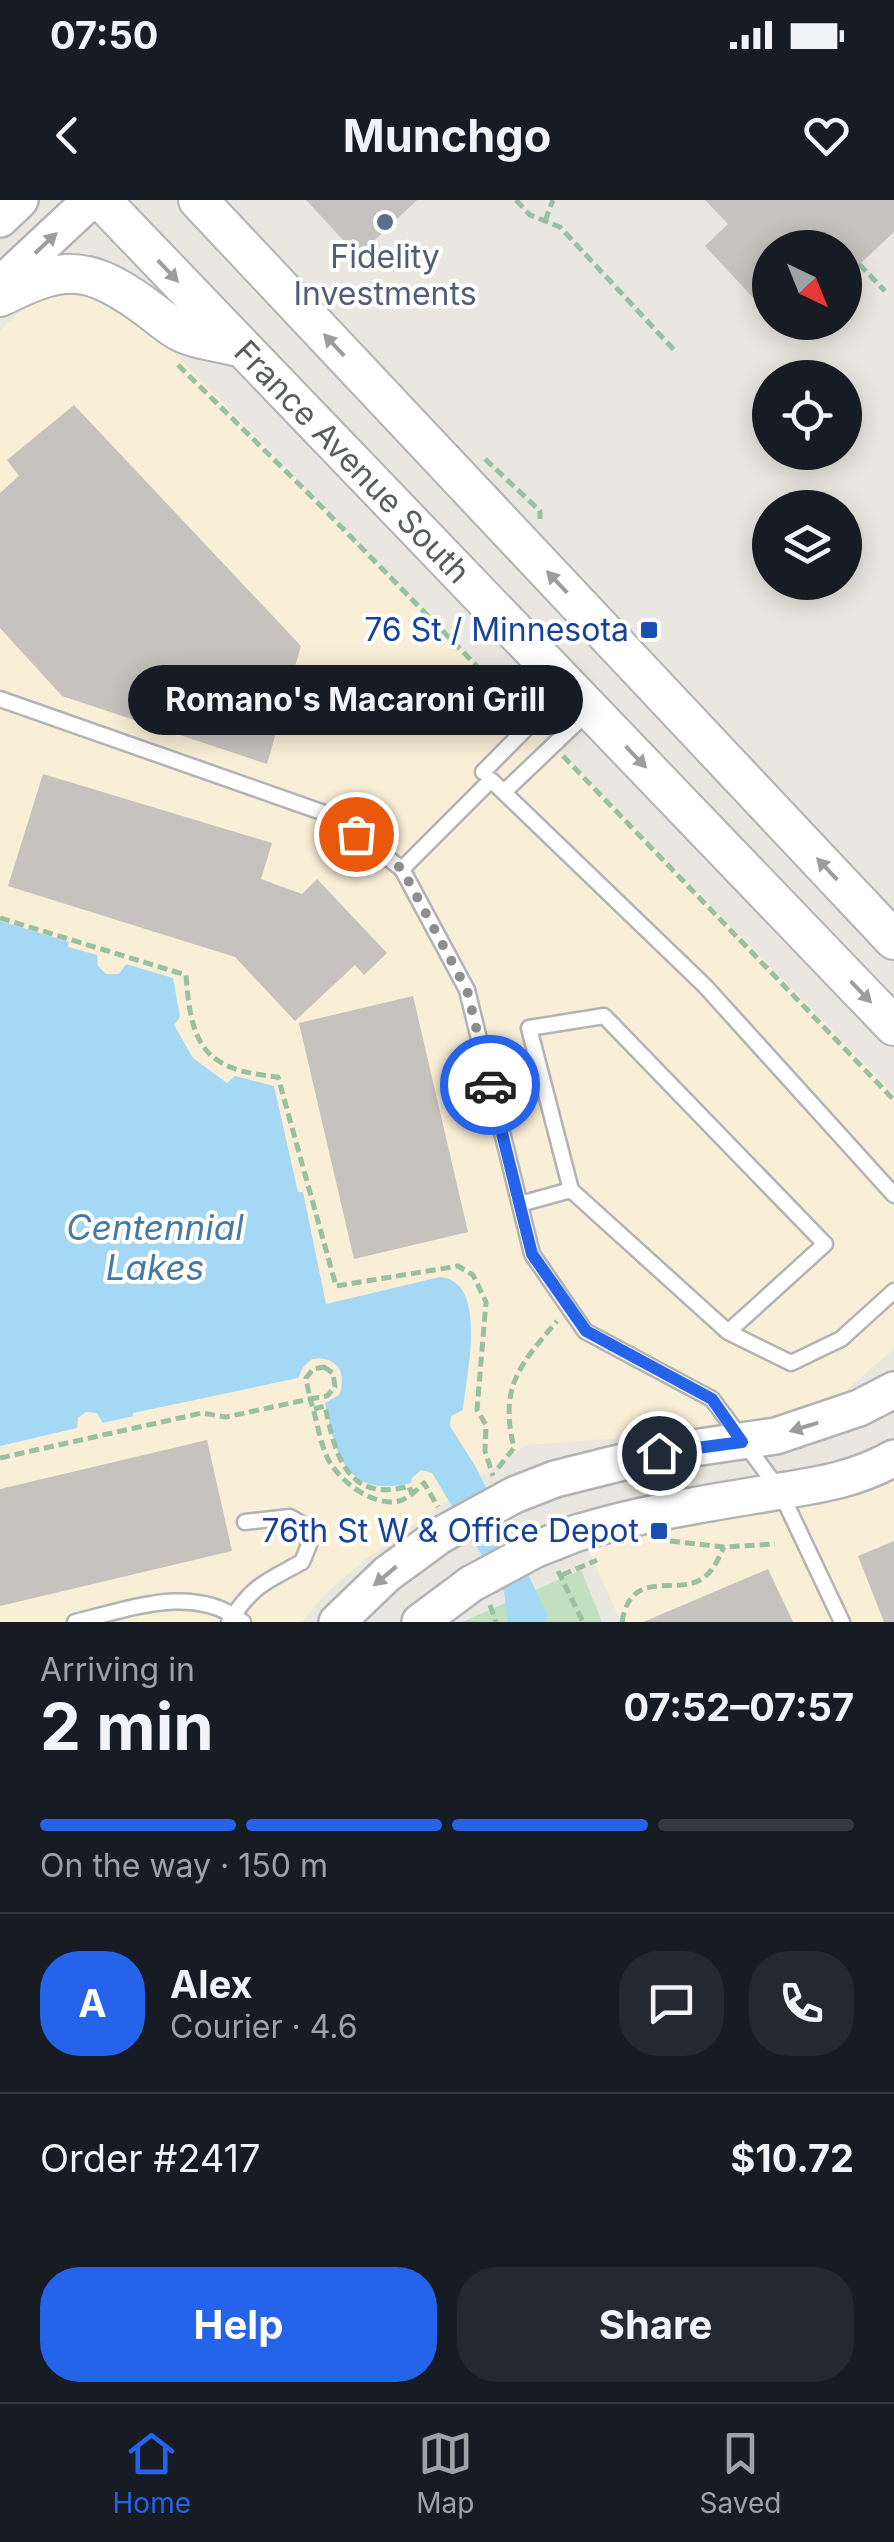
<!DOCTYPE html>
<meta charset="utf-8">
<style>
:root{--surface:#171b24;--page:#242831;--text:#f1f3f6;--muted:#9ea1a6;--line:#363941;--accent:#2563eb}
body{margin:0;font-family:Inter,sans-serif;background:var(--page);color:var(--text);height:100vh;display:flex;flex-direction:column;font-size:38px;white-space:nowrap}
*{box-sizing:border-box;margin:0}
p{font-size:32px;color:var(--muted)}
.icon{flex:none;width:55px;height:55px;fill:none;stroke:currentColor;stroke-width:2;stroke-linecap:round;stroke-linejoin:round}
.map{position:relative;height:1422px;overflow:hidden}
.drawer{display:flex;flex-direction:column;background:var(--surface);flex:1}
.drawer>*{flex:none}
.needle{width:65px;rotate:137deg}
.fabs{position:absolute;left:752px;top:30px;display:grid;gap:20px}
.fabs a{display:grid;place-items:center;width:110px;height:110px;border-radius:50%;background:var(--surface);box-shadow:0 5px 25px #0003;font-size:50px}
.pin{position:absolute;display:grid;place-items:center;width:85px;height:85px;color:#fff;margin:-42px;border:5px solid #fff;border-radius:50%;box-shadow:0 2px 10px #0007}
.courier{position:absolute;display:grid;place-items:center;width:100px;height:100px;margin:-50px;border:8px solid #2563eb;border-radius:50%;background:#fff;color:#222;box-shadow:0 2px 12px #0007}
.bubble{position:absolute;height:70px;border-radius:35px;background:var(--surface);box-shadow:0 5px 25px #0003;font-size:32px;font-weight:700;line-height:70px;text-align:center}
.summary em{font-style:normal;font-weight:700}
.summary div{display:flex;flex-direction:column-reverse}
.summary{display:flex;align-items:center;justify-content:space-between;height:170px;padding:0 40px}
h1{font-size:65px;font-weight:700;line-height:75px}
.bar{display:grid;grid-template-columns:repeat(4,1fr);gap:15px 10px;align-content:center;height:120px;padding:0 40px}
.bar i{height:12px;border-radius:8px;background:var(--line)}
.bar .on{background:var(--accent)}
.bar p{grid-column:span 4}
.line{display:flex;align-items:center;gap:25px;padding:0 40px;border-top:2px solid var(--line)}
.line div{flex:1}
.round{display:grid;place-items:center;flex:none;width:105px;height:105px;border-radius:40px;background:var(--page)}
.action{display:flex;gap:20px;margin-top:auto;padding:20px 40px}
.action a{flex:1;height:115px;border-radius:40px;background:var(--accent);color:#fff;font-size:40px;font-weight:700;line-height:115px;text-align:center}
.action a+a{background:var(--page);color:var(--text)}
.status{display:flex;justify-content:space-between;align-items:center;height:70px;padding:0 50px;background:var(--surface);direction:ltr}
.status svg{height:28px;fill:currentColor}
header{display:flex;justify-content:space-between;align-items:center;height:130px;padding:0 40px;background:var(--surface);font-size:45px;font-weight:700}
.dock{display:flex;justify-content:space-around;align-items:center;height:140px;border-top:2px solid var(--line);background:var(--surface);font-size:28px;color:var(--muted)}
.dock a{display:grid;justify-items:center;gap:5px}
.dock .on{color:var(--accent)}
.map>svg:first-child{display:block}
</style>
<div class="status"><b>07:50</b><svg viewBox="0 0 49 12"><path d="M0 12V9h3v3zM5 12V6h3v6zM10 12V3h3v9zM15 12V0h3v12zM26 1h20v11H26zM47 4h2v5h-2z"/></svg></div>
<header><svg class="icon" aria-label="back" viewBox="0 0 24 24"><path d="M15 5l-7 7 7 7"/></svg>Munchgo<svg class="icon" aria-label="heart" viewBox="0 0 24 24"><path d="M12 20l-8-8c-3-5 5-10 8-4 3-6 11-1 8 4z"/></svg></header>
<div class="map">
<svg width="894" height="1422" viewBox="0 0 894 1422">
<rect width="100%" height="100%" fill="#eae7e0"/>
<g fill="#f9eed6">
<polygon points="64,86 127,104 894,894 894,1149 821,1212 675,1234 526,1245 366,1359 326,1393 302,1422 0,1422 0,130 17,114"/>
<polygon points="894,1270 894,1422 621,1422 586,1345 740,1315"/>
</g>
<polygon fill="#c1e0bf" points="581,1370 602,1422 462,1422"/>
<path fill="#a5d8f5" d="M 0,721 L 69,742 L 68,747 L 97,755 L 98,766 L 106,774 L 119,774 L 126,764 L 173,778 L 180,817 L 174,825 L 193,858 L 227,883 L 235,876 L 274,886 L 298,992 L 303,992 L 326,1104 L 440,1077 C 489,1081 466,1175 463,1210 L 451,1216 L 450,1226 L 477,1269 L 548,1416 L 544,1422 L 508,1422 L 504,1392 L 432,1273 L 421,1270 L 412,1278 L 411,1283 C 345,1299 336,1254 325,1203 L 339,1195 C 348,1172 336,1155 312,1159 L 303,1167 L 298,1178 L 133,1213 L 133,1216 L 103,1223 L 97,1213 L 86,1212 L 78,1218 L 77,1228 L 0,1246 Z"/>
<g fill="#c6c2bd">
<polygon points="306,0 417,0 358,56"/>
<polygon points="705,0 894,0 894,32 845,78 845,48 770,48 770,116 705,46 728,24"/>
<polygon points="74,205 301,446 267,564 62,496 0,428 0,293 19,276 7,260"/>
<polygon points="43,574 272,643 261,679 302,694 317,679 387,753 364,775 355,765 295,821 235,757 8,686"/>
<polygon points="413,796 468,1032 354,1059 299,823"/>
<polygon points="207,1240 232,1351 0,1406 0,1289"/>
<polygon points="894,1341 894,1422 884,1422 858,1356"/>
<polygon points="768,1369 793,1422 643,1422"/>
</g>
<g fill="none" stroke-linecap="round" stroke-linejoin="round">
<defs>
<g id="service">
<polyline points="0,499 333,616 402,669 467,790 532,1054 585,1131 712,1199 780,1291 842,1422"/>
<polyline points="483,572 568,486"/>
<polyline points="504,592 590,510"/>
<polyline points="402,669 491,580 705,786 894,995"/>
<polyline points="520,1004 571,990"/>
<polyline points="728,1132 825,1044 604,816 529,828 571,990 728,1132 791,1163 841,1139 894,1091"/>
<path d="M 75,1422 C 130,1409 194,1383 243,1422"/>
<path d="M 229,1422 C 253,1385 265,1382 302,1362 L 309,1345 L 304,1325 L 290,1317 L 245,1322"/>
</g>
<g id="tertiary">
<polyline points="0,19 20,0"/>
<polyline points="0,85 91,0"/>
<polyline points="555,1279 659,1253 776,1236 859,1208 894,1190"/>
<path d="M 577,1333 C 641,1313 709,1303 775,1292 C 818,1285 855,1280 894,1258"/>
<polyline points="337,1422 387,1374 439,1336"/>
<polyline points="420,1422 471,1384"/>
</g>
<g id="secondary">
<polyline points="101,0 894,826"/>
<polyline points="198,0 894,740"/>
<path d="M 0,97 C 60,67 85,63 142,104 C 154,112 166,124 179,131 C 196,140 220,142 239,147"/>
</g>
</defs>
<use href="#service" stroke="#b1b3b6" stroke-width="19"/>
<use href="#tertiary" stroke="#b1b3b6" stroke-width="40"/>
<use href="#secondary" stroke="#b0b3b6" stroke-width="42"/>
<g stroke="#99c0a1" stroke-width="5" stroke-dasharray="10 5" stroke-linecap="butt">
<polyline points="516,0 530,15 560,27 676,152"/>
<polyline points="545,21 553,0"/>
<polyline points="859,64 885,91"/>
<polyline points="178,165 315,300 505,495 519,514"/>
<polyline points="485,259 540,311 540,319"/>
<polyline points="563,556 894,900"/>
<path d="M 0,718 L 186,775 C 191,845 203,870 278,877 L 336,1086 L 458,1066 L 473,1075 L 486,1102 L 477,1210 L 486,1225 L 485,1251 L 493,1276"/>
<polygon points="324,1167 333,1173 335,1187 327,1196 310,1199 306,1178 313,1169"/>
<path d="M 314,1209 L 325,1206 C 335,1253 346,1304 409,1286 L 412,1294"/>
<path d="M 0,1258 L 202,1213 L 226,1217 L 310,1199 C 317,1218 319,1241 328,1259 C 339,1281 373,1307 399,1301 C 409,1298 417,1290 424,1283 L 438,1307"/>
<path d="M 498,1268 L 514,1248 C 499,1186 520,1165 557,1121"/>
<polyline points="670,1341 724,1347 775,1344"/>
<polyline points="558,1371 583,1422"/>
<polyline points="562,1375 597,1360"/>
<polyline points="490,1405 496,1422"/>
<path d="M 622,1422 C 631,1368 674,1395 700,1380 C 713,1373 718,1359 724,1347"/>
</g>
<use href="#service" stroke="#fff" stroke-width="14"/>
<use href="#tertiary" stroke="#fff" stroke-width="35"/>
<use href="#secondary" stroke="#fff" stroke-width="38"/>
<defs>
<g id="tertiary-bridge">
<polyline points="439,1336 514,1295 555,1279"/>
<polyline points="471,1384 534,1350 577,1333"/>
</g>
</defs>
<use href="#tertiary-bridge" stroke="#b1b3b6" stroke-width="40" stroke-linecap="butt"/>
<use href="#tertiary-bridge" stroke="#fff" stroke-width="35"/>
</g>
<defs><path id="oneway-solid" d="M-6-.8H1V-3.2L6.5 0L1 3.2V.8H-6Z" transform="scale(2.5)"/></defs>
<g fill="#9b9d9f">
<use href="#oneway-solid" transform="translate(46 43) rotate(-43)"/>
<use href="#oneway-solid" transform="translate(168 71) rotate(47)"/>
<use href="#oneway-solid" transform="translate(334 145) rotate(-133)"/>
<use href="#oneway-solid" transform="translate(557 382) rotate(-133)"/>
<use href="#oneway-solid" transform="translate(636 557) rotate(46)"/>
<use href="#oneway-solid" transform="translate(827 669) rotate(-133)"/>
<use href="#oneway-solid" transform="translate(861 792) rotate(46)"/>
<use href="#oneway-solid" transform="translate(804 1227) rotate(163)"/>
<use href="#oneway-solid" transform="translate(385 1376) rotate(140)"/>
</g>
<g fill="none" stroke-linecap="round" stroke-linejoin="round">
<polyline stroke="#8c8d8c" stroke-width="10" stroke-dasharray="0 18" points="356,634 402,669 467,790 490,885"/>
<polyline stroke="#2563eb" stroke-width="12" points="490,885 532,1054 586,1131 712,1199 742,1242 659,1253"/>
</g>
<circle fill="#5c6f8a" stroke="#fff" stroke-width="4" cx="385" cy="22" r="10"/>
<g fill="#1a4fb4" stroke="#fff" stroke-width="4">
<rect x="639" y="420" width="20" height="20" rx="5"/>
<rect x="649" y="1321" width="20" height="20" rx="5"/>
</g>
<g text-anchor="middle" stroke-width="8" stroke-linejoin="round" paint-order="stroke">
<g font-size="32" fill="#4e5e75" stroke="#fff">
<text x="385" y="68">Fidelity<tspan x="385" dy="37">Investments</tspan></text>
</g>
<g font-size="32" fill="#595c5f" stroke="#fff">
<text transform="translate(352 262) rotate(46)" y="11">France Avenue South</text>
</g>
<g font-size="32" fill="#164399" stroke="#fff" text-anchor="end">
<text x="629" y="441">76 St / Minnesota</text>
<text x="639" y="1342">76th St W &amp; Office Depot</text>
</g>
<g font-size="35" font-style="italic" fill="#467aa4" stroke="#fff">
<text x="155" y="1040">Centennial<tspan x="155" dy="40">Lakes</tspan></text>
</g>
</g>
</svg>
<div class="fabs">
<a><svg class="needle" viewBox="-14 -14 28 28"><path d="M0-13l5 13h-10z" fill="#e53935"/><path d="M0 13l5-13h-10z" fill="#9ea1a6"/></svg></a>
<a><svg class="icon" aria-label="locate" viewBox="0 0 24 24"><circle cx="12" cy="12" r="6"/><path d="M12 2v4M12 18v4M2 12h4M18 12h4"/></svg></a>
<a><svg class="icon" aria-label="layers" viewBox="0 0 24 24"><path d="M12 4l9 5-9 5-9-5zM3 14l9 5 9-5"/></svg></a>
</div>
<div class="pin" style="left:356px;top:634px;background:#ea580c"><svg class="icon" aria-label="bag" viewBox="0 0 24 24"><path d="M5 8h14l-1 12H6zM9 8a3 3 0 0 1 6 0"/></svg></div>
<div class="pin" style="left:659px;top:1253px;background:#1f2937"><svg class="icon" aria-label="home" viewBox="0 0 24 24"><path d="M3 11l9-7 9 7M6 9v11h12V9"/></svg></div>
<div class="courier" style="left:490px;top:885px"><svg class="icon" aria-label="car" viewBox="0 0 24 24"><path d="M5 17H2v-5l4-1 3-4h7l3 4 3 1v5h-3M9 17h6M6 11h13"/><circle cx="7" cy="17" r="2"/><circle cx="17" cy="17" r="2"/></svg></div>
<div class="bubble" style="left:128px;top:465px;width:455px">Romano's Macaroni Grill</div>
</div>
<section class="drawer">
<div class="summary"><div><h1>2 min</h1><p>Arriving in</p></div><em>07:52–07:57</em></div>
<div class="bar"><i class="on"></i><i class="on"></i><i class="on"></i><i></i><p>On the way · 150 m</p></div>
<div class="line" style="height:180px"><b class="round" style="background:var(--accent);color:#fff">A</b><div><b>Alex</b><p>Courier · 4.6</p></div><a class="round"><svg class="icon" aria-label="chat" viewBox="0 0 24 24"><path d="M4 5h16v11H9l-5 4z"/></svg></a><a class="round"><svg class="icon" aria-label="phone" viewBox="0 0 24 24"><path d="M5 4h4l2 5-3 2q2 4 5 5l2-3 5 2v4C11 20 4 13 5 4z"/></svg></a></div>
<div class="line" style="height:130px"><div>Order #2417</div><b>$10.72</b></div>
<div class="action"><a>Help</a><a>Share</a></div>
</section>
<nav class="dock">
<a class="on"><svg class="icon" aria-label="home" viewBox="0 0 24 24"><path d="M3 11l9-7 9 7M6 9v11h12V9"/></svg>Home</a>
<a><svg class="icon" aria-label="map" viewBox="0 0 24 24"><path d="M3 6l6-2 6 2 6-2v14l-6 2-6-2-6 2zM9 4v14M15 6v14"/></svg>Map</a>
<a><svg class="icon" aria-label="saved" viewBox="0 0 24 24"><path d="M7 4h10v16l-5-4-5 4z"/></svg>Saved</a>
</nav>
